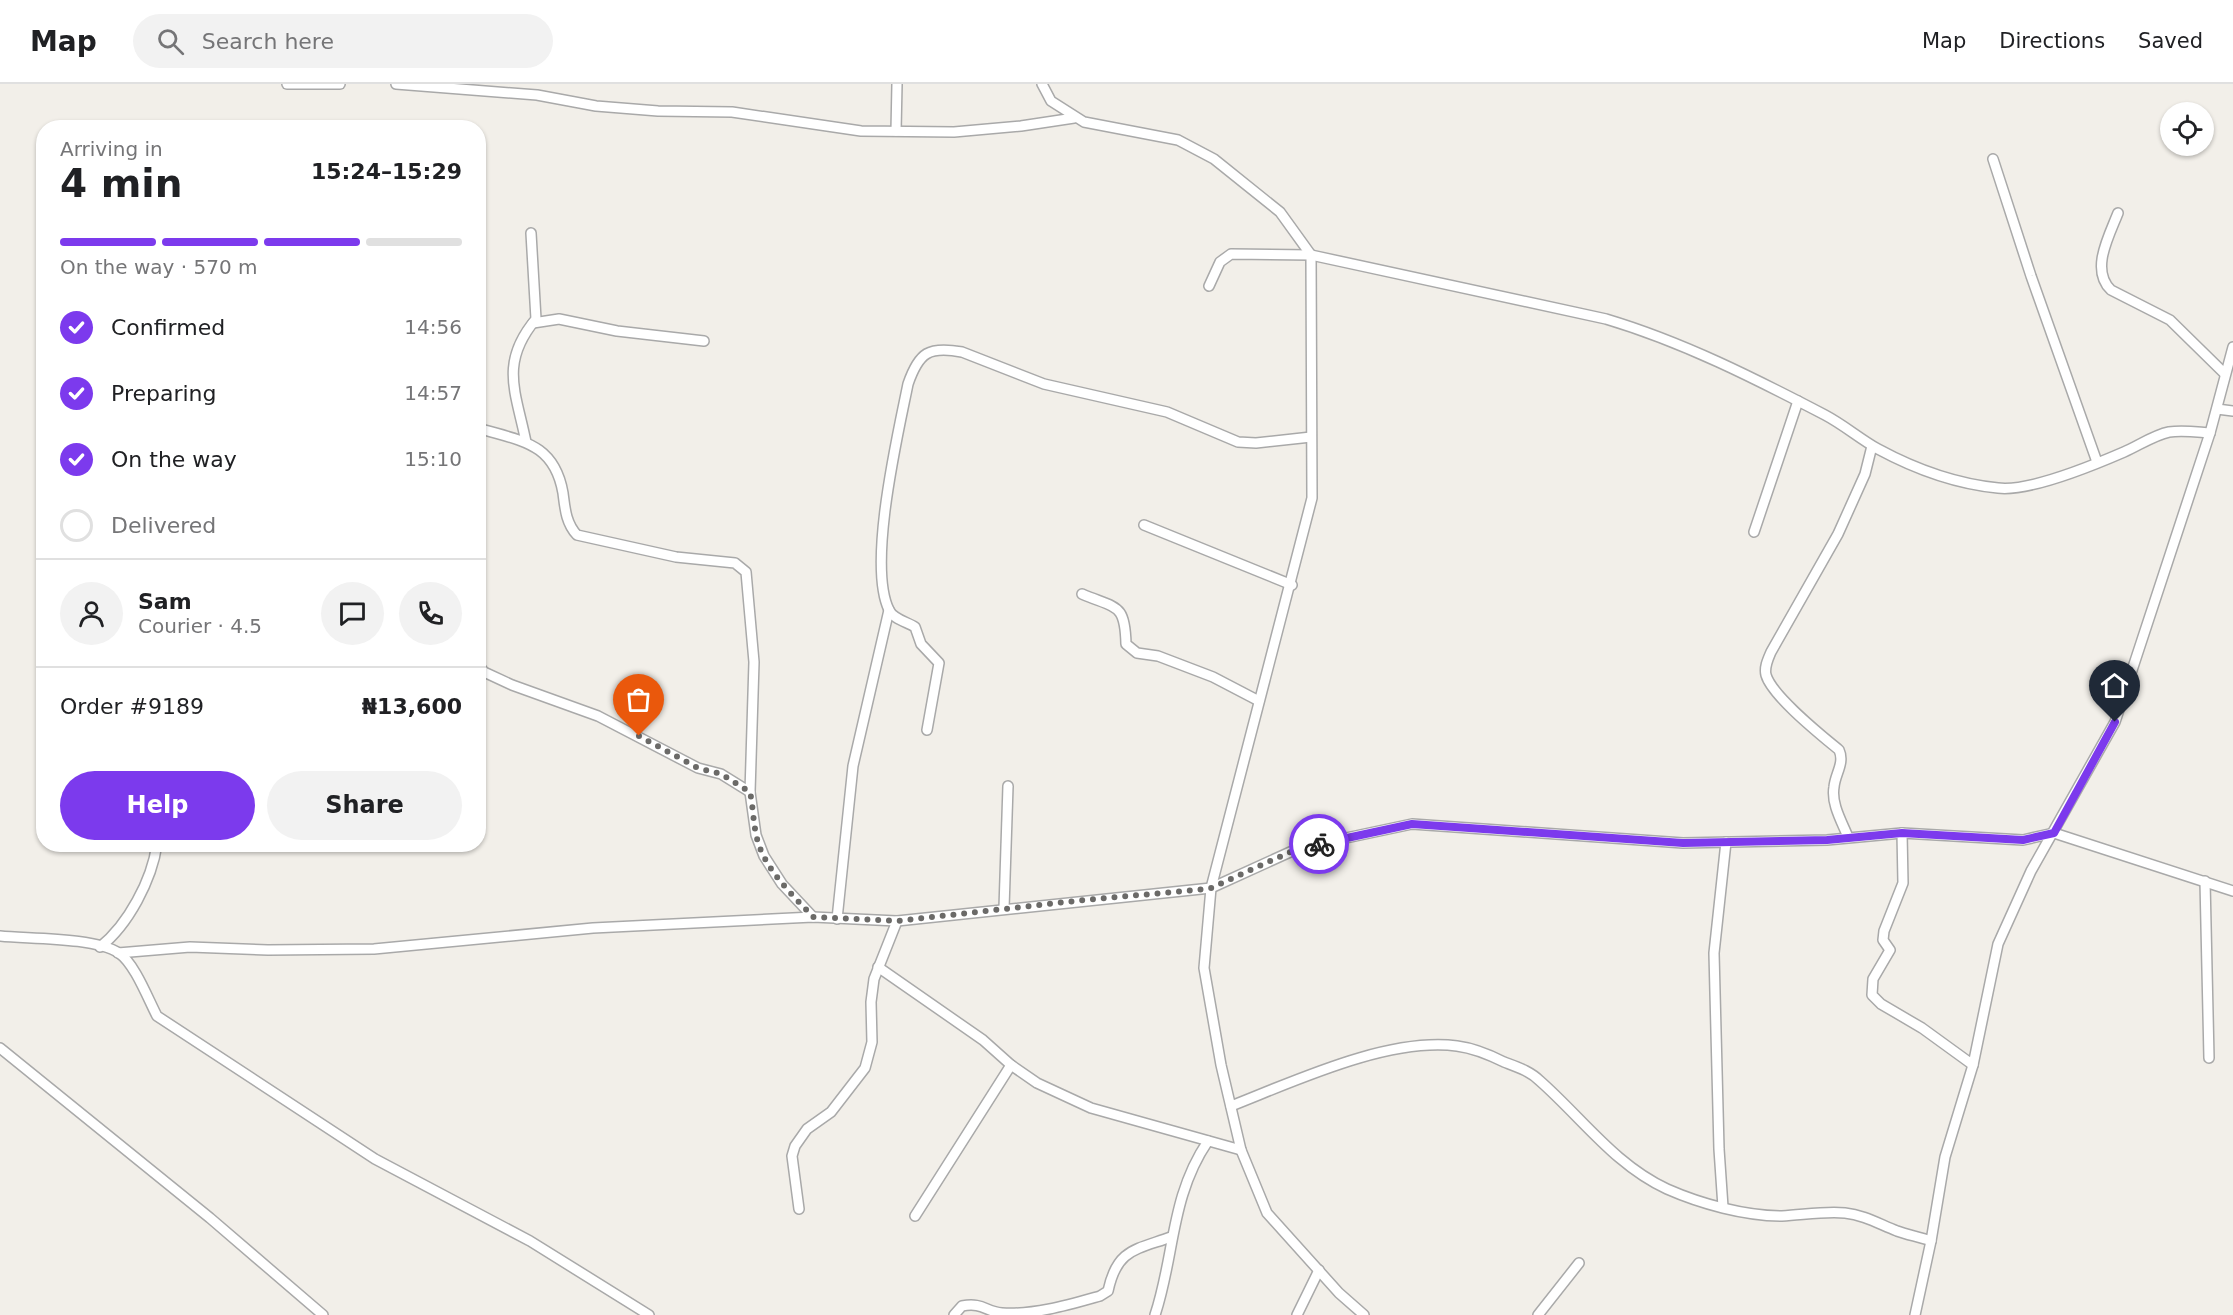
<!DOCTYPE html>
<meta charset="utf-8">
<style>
:root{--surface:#fff;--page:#f2f2f2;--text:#202124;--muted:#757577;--line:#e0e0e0;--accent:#7c3aed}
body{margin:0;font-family:"DejaVu Sans",sans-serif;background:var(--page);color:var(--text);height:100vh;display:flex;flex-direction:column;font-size:22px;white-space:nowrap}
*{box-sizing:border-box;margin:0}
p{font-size:20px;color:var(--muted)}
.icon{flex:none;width:33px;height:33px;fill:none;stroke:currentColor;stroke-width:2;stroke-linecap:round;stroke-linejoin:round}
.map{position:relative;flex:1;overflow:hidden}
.panel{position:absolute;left:36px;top:36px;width:450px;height:732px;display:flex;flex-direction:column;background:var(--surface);border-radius:24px;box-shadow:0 2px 4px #0004}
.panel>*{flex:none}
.buttons{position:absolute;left:2160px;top:18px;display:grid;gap:12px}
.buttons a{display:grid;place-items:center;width:54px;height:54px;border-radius:50%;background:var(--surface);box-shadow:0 2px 4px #0004;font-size:30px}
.pin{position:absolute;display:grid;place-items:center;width:51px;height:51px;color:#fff;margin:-62px -26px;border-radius:50% 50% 50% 0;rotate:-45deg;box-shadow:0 0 6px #0007}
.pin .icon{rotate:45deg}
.courier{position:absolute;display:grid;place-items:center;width:60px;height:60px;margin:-30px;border:4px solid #7c3aed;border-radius:50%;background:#fff;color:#222;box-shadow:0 2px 8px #0007}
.overview em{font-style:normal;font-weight:700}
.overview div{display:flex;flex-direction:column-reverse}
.overview{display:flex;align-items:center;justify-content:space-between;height:102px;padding:0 24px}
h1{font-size:39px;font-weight:700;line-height:45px}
.bar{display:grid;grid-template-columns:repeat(4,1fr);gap:9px 6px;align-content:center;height:72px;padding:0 24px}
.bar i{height:8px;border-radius:4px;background:var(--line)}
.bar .selected{background:var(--accent)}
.bar p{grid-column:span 4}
.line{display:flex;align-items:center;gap:15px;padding:0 24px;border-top:2px solid var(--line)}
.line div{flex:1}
.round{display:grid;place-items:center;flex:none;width:63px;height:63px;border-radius:32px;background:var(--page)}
ol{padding:0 24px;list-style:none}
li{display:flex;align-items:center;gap:18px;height:66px}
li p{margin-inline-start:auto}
li .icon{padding:6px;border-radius:50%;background:var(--accent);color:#fff;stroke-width:4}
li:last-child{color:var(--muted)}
li i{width:33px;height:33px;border:3px solid var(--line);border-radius:50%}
.primary-button{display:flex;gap:12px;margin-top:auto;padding:12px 24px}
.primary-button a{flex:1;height:69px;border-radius:36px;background:var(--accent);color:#fff;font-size:24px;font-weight:700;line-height:69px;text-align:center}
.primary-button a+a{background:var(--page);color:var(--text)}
header{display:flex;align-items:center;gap:36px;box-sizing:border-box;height:84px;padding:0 30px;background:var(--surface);border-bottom:2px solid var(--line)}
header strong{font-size:28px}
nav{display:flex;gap:33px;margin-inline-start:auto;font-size:21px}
.search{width:420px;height:54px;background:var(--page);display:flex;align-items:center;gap:15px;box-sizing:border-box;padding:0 21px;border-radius:33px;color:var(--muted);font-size:22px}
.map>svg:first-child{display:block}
</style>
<header>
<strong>Map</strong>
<div class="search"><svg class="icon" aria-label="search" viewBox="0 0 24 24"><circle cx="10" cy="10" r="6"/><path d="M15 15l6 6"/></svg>Search here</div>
<nav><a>Map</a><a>Directions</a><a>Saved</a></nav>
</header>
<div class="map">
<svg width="2233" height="1231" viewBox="0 0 2233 1231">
<rect width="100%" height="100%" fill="#f2efe9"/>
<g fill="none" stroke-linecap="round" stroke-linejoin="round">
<defs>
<g id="minor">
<polyline points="287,0 340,0"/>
<polyline points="396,0 537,11 596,22 658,27 732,28 861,47 954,48 1021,42 1074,34"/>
<polyline points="1042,0 1051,17 1084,38 1178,56 1214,75 1280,128 1311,171 1312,414 1211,804 1204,884 1221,981 1241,1066 1267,1129 1339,1209 1364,1231"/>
<polyline points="896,47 897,0"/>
<polyline points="1993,75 2031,192 2097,378"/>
<path d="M 2118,129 C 2109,152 2090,186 2111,206 L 2170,236 L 2224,289"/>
<path d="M 1209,202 L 1220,178 L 1231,170 L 1311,171 L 1606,235 C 1683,258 1754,294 1825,331 C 1844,341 1860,355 1878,365 C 1915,385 1957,400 1998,404 C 2030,408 2094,381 2124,368 C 2138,362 2154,351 2169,348 C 2183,346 2196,348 2210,349"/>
<polyline points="533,239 559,235 617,247 704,257"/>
<polyline points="2217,325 2233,327"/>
<path d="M 478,344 C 520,357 554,358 563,409 C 565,425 566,439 577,451 L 676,473 L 735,479 L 746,488 L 754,578 L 750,708 L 756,751 L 764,772 L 782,800 L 813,833"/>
<path d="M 526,358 C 516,308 499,279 536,235 L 531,149"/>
<polyline points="1144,441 1292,501"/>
<polyline points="1754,448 1798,317"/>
<path d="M 1082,510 C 1117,525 1125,519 1126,560 L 1137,569 L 1158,572 L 1213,593 L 1259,617"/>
<polyline points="478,580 484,588 512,601 598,632 698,684 721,690 750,708"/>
<path d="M 927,646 L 939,579 L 921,560 L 915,543 C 907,538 893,535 889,526 C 867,481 898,350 908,300 C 919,268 929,262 962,268 L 1044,300 L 1167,328 L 1238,358 L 1256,359 L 1311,353"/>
<polyline points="1902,749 1903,799 1884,847 1883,856 1890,866 1873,895 1872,911 1881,920 1922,944 1973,981"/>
<path d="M 1848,753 C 1842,738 1831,720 1834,703 C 1835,690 1845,679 1839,666 C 1821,651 1772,612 1766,591 C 1764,583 1768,575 1771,568 L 1838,450 L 1865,390 L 1872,362"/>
<polyline points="2205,797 2209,974"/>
<polyline points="1004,824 1008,702"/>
<polyline points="837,835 853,682 889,526"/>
<path d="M 0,852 C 30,855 94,853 119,869 C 135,880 148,915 157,932 L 375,1075 L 530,1157 L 649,1231"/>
<path d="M 100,863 C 128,841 152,796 157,760"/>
<polyline points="118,869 190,863 268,866 374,865 593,844 813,833 897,837 1211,804 1299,764 1412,740 1683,759 1827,756 1902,749 2023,756 2054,749 2233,807"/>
<polyline points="878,883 983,956 1011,981 1037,999 1091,1024 1241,1066"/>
<polyline points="0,964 210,1134 323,1231"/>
<path d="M 1231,1022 C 1295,997 1388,953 1457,962 C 1473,964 1490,971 1504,978 C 1517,983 1530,987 1540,997 C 1582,1034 1615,1081 1667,1105 C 1701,1120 1745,1132 1782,1132 C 1803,1131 1824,1127 1845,1129 C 1864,1131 1879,1140 1897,1147 C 1908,1151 1920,1153 1931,1157"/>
<polyline points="1723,1123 1719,1065 1714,869 1726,758"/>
<polyline points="799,1125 792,1072 795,1062 807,1045 831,1028 865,984 872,958 871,918 874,895 897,837"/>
<polyline points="915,1132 1011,981"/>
<path d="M 954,1231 L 962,1222 C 983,1218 986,1228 1002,1229 C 1035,1231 1068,1221 1100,1212 L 1108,1207 C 1117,1165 1135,1166 1171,1153"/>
<path d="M 1155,1231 C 1175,1171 1170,1113 1208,1057"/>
<polyline points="1297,1231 1319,1186"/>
<polyline points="1538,1231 1579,1179"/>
<polyline points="1915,1231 1931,1157 1945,1073 1973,981 1998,860 2031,787 2115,638 2210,349 2233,263"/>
</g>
</defs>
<use href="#minor" stroke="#a9a9a9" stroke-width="12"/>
<use href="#minor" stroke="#fff" stroke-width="9"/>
</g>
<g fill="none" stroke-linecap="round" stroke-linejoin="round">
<path stroke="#6b6a68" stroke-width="6" stroke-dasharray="0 10.8" d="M 639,652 L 698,684 L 721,690 L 750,708 C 753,722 753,736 756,750 C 762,783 791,809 813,833 L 897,837 L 1084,816 L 1196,806 L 1211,804 L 1299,764 L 1319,760"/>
<polyline stroke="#7c3aed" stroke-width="8" points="1319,760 1412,740 1683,759 1827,756 1902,749 2023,756 2054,749 2115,638"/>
</g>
</svg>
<div class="buttons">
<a><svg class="icon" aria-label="locate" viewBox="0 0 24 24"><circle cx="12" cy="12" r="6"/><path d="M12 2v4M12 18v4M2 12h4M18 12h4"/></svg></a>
</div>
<div class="pin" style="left:639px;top:652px;background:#ea580c"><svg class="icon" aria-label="bag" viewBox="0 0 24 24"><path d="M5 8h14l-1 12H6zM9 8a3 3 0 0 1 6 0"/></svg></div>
<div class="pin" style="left:2115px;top:638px;background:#1f2937"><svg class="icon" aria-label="home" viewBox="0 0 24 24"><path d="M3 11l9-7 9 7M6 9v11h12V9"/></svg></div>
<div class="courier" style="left:1319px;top:760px"><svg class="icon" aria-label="bike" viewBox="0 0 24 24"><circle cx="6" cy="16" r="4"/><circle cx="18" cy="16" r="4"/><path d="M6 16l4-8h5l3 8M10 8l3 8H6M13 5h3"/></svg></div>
<section class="panel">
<div class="overview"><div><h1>4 min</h1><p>Arriving in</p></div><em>15:24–15:29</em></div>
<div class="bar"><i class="selected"></i><i class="selected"></i><i class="selected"></i><i></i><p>On the way · 570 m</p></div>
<ol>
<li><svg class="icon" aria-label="check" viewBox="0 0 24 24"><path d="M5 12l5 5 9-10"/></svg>Confirmed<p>14:56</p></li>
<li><svg class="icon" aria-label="check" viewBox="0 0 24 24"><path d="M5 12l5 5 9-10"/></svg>Preparing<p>14:57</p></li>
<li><svg class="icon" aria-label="check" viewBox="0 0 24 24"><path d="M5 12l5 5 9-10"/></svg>On the way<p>15:10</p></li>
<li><i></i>Delivered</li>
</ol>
<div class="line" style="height:108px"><a class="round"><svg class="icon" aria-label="person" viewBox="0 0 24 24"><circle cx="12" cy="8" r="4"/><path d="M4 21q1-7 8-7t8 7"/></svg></a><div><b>Sam</b><p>Courier · 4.5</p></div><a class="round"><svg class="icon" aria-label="chat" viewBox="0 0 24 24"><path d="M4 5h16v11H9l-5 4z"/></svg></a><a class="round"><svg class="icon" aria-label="phone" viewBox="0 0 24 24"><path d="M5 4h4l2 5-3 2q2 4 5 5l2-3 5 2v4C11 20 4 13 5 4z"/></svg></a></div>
<div class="line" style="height:78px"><div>Order #9189</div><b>₦13,600</b></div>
<div class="primary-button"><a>Help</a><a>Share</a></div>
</section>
</div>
